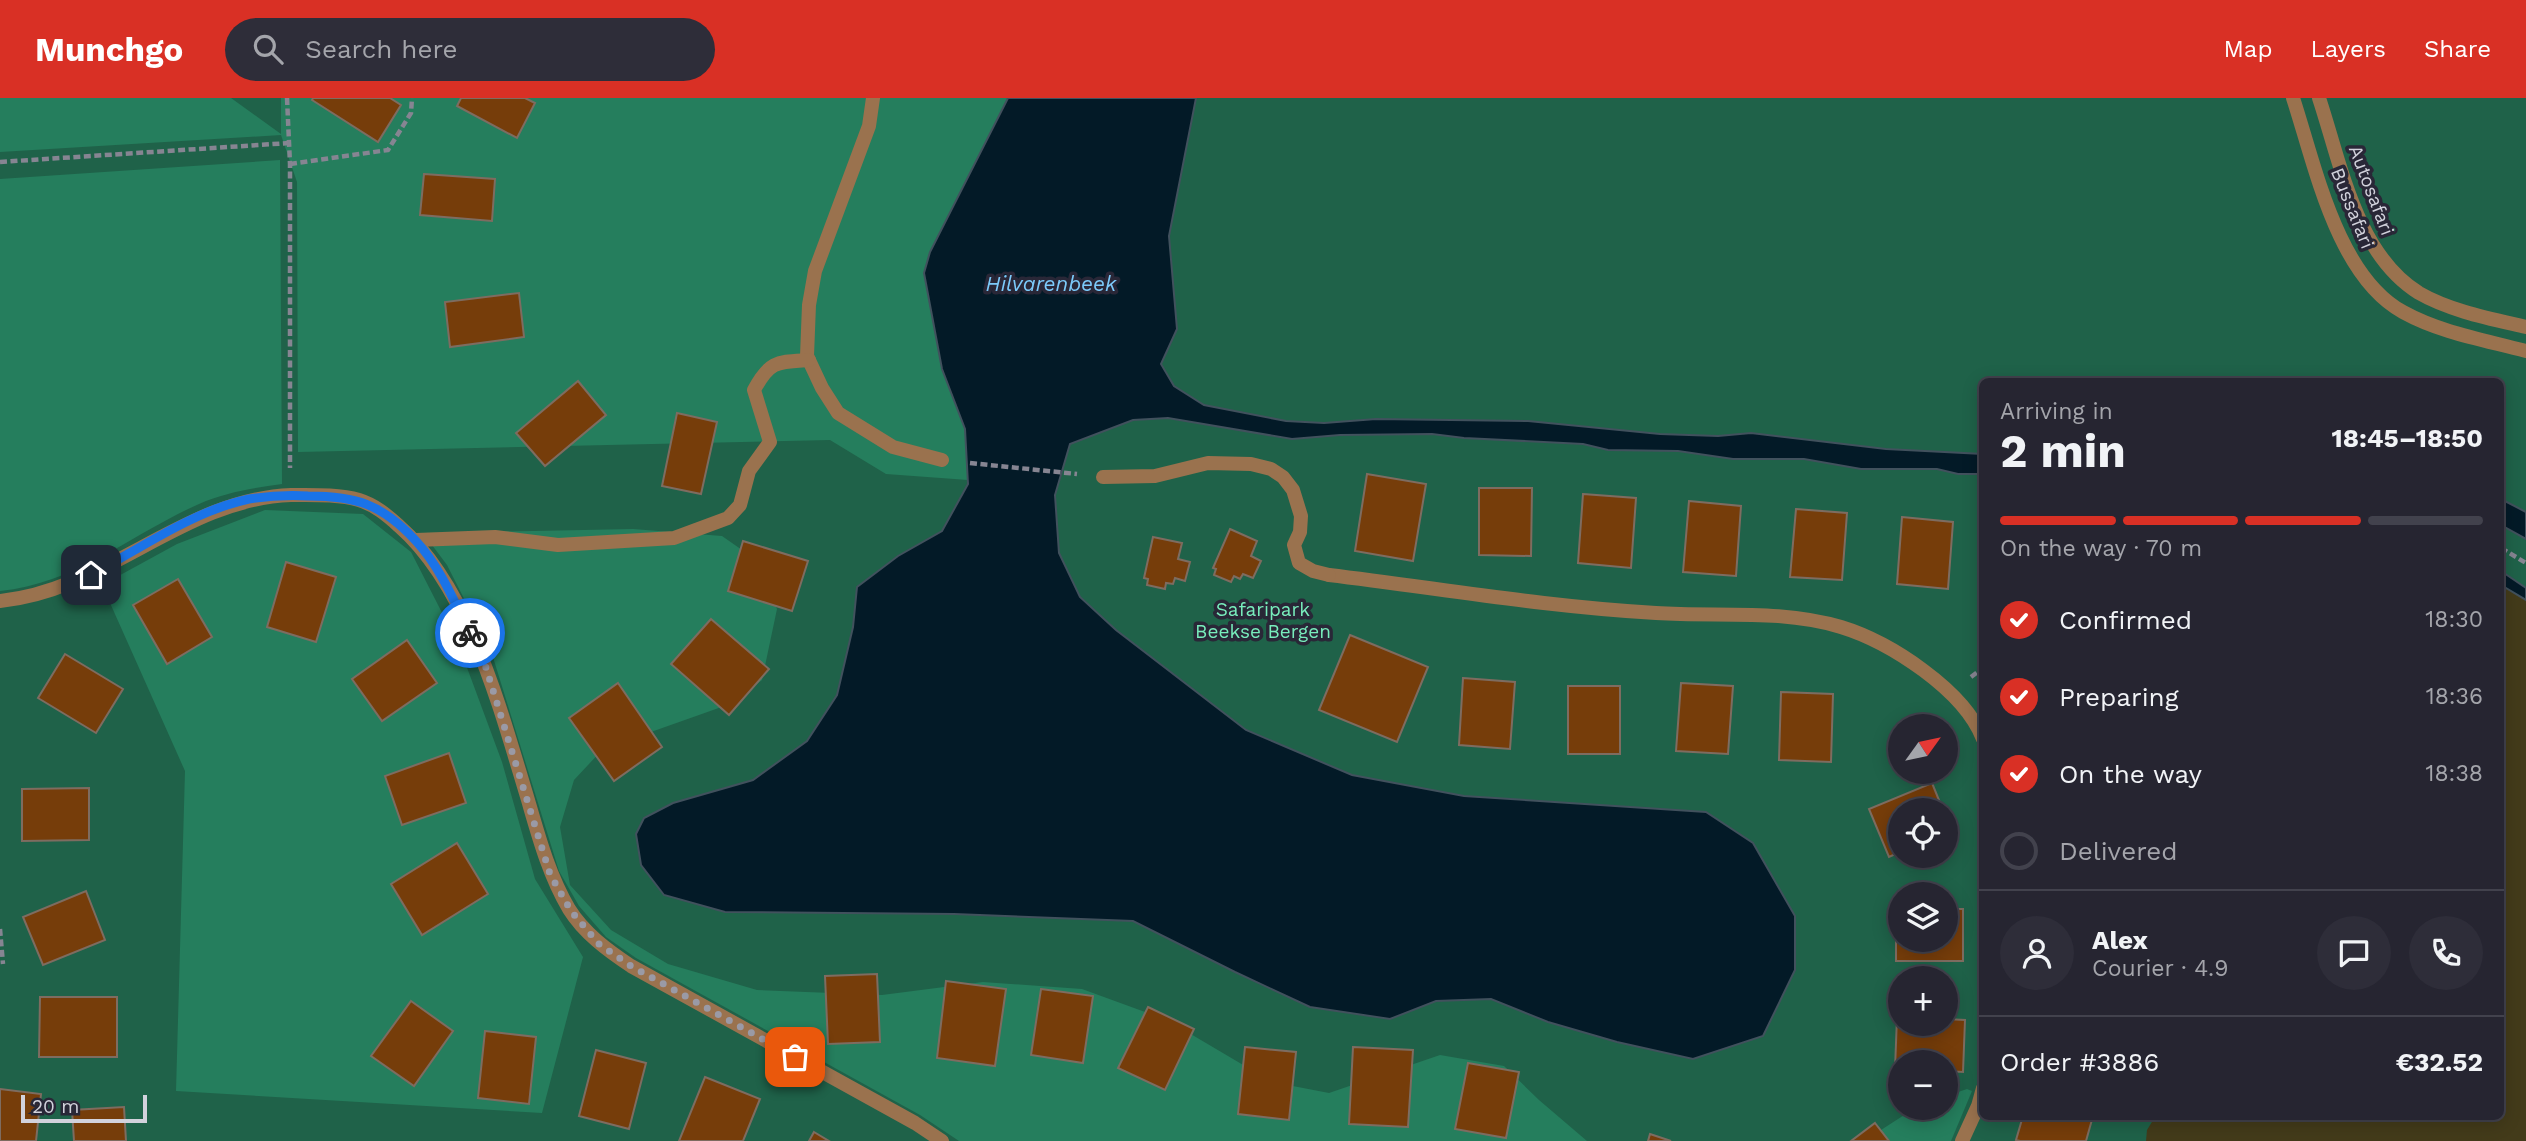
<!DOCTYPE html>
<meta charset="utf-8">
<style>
:root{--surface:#262531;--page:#2e2d39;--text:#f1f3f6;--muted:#a4a5ab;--line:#42424d;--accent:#d93025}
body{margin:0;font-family:"Work Sans",sans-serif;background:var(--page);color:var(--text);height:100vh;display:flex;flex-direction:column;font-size:26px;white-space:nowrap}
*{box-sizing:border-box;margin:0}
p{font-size:23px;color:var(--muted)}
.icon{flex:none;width:38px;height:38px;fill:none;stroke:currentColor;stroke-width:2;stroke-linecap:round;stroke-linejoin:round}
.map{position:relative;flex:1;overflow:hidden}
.panel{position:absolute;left:1979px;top:280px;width:525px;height:742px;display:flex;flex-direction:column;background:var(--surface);border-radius:10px;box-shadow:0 4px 18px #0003,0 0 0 2px var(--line)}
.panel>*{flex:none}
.needle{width:46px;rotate:57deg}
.controls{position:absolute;left:1888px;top:616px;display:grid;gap:14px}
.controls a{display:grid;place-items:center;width:70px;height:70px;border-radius:50%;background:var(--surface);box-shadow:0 4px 18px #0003,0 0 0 2px var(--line);font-size:35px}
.scale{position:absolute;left:21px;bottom:18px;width:126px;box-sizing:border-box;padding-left:7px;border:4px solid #d2d2dc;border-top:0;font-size:19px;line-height:24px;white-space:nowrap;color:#d2d2dc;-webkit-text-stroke:5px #292737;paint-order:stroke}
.pin{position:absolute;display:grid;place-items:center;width:60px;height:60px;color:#fff;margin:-30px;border-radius:14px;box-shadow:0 4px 10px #0006}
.courier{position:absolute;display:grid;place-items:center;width:70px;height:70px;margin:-35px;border:5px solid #1a73e8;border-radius:50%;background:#fff;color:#222;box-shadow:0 2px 9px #0007}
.headline em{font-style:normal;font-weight:700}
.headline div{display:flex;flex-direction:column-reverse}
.headline{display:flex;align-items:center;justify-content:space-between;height:119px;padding:0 21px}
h1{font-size:46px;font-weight:700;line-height:52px}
.bar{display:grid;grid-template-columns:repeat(4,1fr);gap:10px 7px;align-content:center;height:84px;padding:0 21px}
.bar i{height:9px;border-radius:5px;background:var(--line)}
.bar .on{background:var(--accent)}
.bar p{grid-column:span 4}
.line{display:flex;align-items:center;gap:18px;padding:0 21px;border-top:2px solid var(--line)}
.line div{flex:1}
.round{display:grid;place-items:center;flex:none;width:74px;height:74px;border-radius:37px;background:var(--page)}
ol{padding:0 21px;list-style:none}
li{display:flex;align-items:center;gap:21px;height:77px}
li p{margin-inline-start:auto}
li .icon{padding:7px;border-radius:50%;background:var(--accent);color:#fff;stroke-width:4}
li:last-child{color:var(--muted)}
li i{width:38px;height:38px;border:4px solid var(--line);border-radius:50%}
header{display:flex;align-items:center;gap:42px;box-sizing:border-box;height:98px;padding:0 35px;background:var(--accent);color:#fff}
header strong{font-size:33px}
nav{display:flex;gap:38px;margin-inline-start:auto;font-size:24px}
.search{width:490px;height:63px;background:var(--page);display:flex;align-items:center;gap:18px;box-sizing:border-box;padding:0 24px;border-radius:38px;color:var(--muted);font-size:26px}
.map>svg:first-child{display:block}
</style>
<header>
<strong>Munchgo</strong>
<div class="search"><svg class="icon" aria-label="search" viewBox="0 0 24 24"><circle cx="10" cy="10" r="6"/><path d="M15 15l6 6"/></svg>Search here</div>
<nav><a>Map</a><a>Layers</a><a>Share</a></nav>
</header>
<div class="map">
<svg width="2526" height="1043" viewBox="0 0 2526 1043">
<rect width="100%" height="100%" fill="#323141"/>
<path fill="#1f6249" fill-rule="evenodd" d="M 0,0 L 2526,0 L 2526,1043 L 0,1043 ZM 1983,284 L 2501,284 L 2501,1018 L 1983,1018 ZM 1900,628 L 1946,628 L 1946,674 L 1900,674 ZM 1900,712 L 1946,712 L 1946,758 L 1900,758 ZM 1900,796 L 1946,796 L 1946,842 L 1900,842 ZM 1900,880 L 1946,880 L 1946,926 L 1900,926 ZM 1900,964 L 1946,964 L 1946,1010 L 1900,1010 Z"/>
<g fill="#257e5d">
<polygon points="0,0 231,0 281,36 281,0 1008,0 930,154 942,271 965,331 968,382 886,376 830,342 298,354 297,84 281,37 0,54"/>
<path d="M 280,62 L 282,386 C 254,390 226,394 199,406 C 131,436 78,485 0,493 L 0,81 Z"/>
<polygon points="265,412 363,416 411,454 459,548 502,664 535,781 583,859 542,1015 176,993 185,673 102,487 177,446"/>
<polygon points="633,431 722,438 755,461 777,511 762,582 730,606 603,651 574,682 560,729 570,787 611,832 668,866 757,892 882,897 983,884 1082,891 1167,922 1272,984 1329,995 1440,957 1504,968 1539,1002 1587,1043 959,1043 920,1017 636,860 606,839 579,808 559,773 492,556 447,467 423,435"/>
<polygon points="1967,991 1972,993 1951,1043 1864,1043 1915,1010 1946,1010 1946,998"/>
</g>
<polygon fill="#433b1a" points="2501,487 2526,502 2526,1043 2146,1043 2147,1032 2155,1019 2501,1018 2501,593 2505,587 2501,564"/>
<g fill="#031a27" stroke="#41515d" stroke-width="2">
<polygon points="1008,0 1196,0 1169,138 1177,231 1161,266 1174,288 1204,307 1286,323 1324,325 1376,321 1528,323 1660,336 1718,338 1751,335 1886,351 1983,356 1983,376 1958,376 1937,371 1861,371 1804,361 1733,361 1678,353 1608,352 1583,346 1464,340 1432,336 1340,337 1292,341 1168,320 1133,322 1070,346 1055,397 1059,455 1080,499 1116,532 1246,632 1352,677 1464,698 1706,714 1753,745 1795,818 1795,872 1763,938 1693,961 1617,944 1548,924 1491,901 1436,903 1390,921 1310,909 1235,874 1133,823 954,816 725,814 664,797 641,767 636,736 644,720 673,705 753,682 807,643 837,597 853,529 857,489 898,458 942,433 968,386 965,331 942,271 924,175 930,154"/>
<polygon points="2501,401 2526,414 2526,441 2501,427"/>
<polygon points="2501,473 2526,490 2526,502 2501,487"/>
</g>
<g fill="#763d0a" stroke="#7e6c60" stroke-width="2">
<polygon points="313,0 390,0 401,7 378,44 312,2"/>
<polygon points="461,0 525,0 535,5 517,40 457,8"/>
<polygon points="424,76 495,81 492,123 420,117"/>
<polygon points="519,195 524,239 450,249 445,204"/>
<polygon points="578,283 606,317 545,368 516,335"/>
<polygon points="677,315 717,324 701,396 662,388"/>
<polygon points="1367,376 1426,386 1413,463 1355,453"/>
<polygon points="1479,390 1532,390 1531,458 1479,457"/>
<polygon points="1583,396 1636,400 1631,470 1578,465"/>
<polygon points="1689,403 1741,408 1736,478 1683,474"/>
<polygon points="1796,411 1847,415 1842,482 1790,479"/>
<polygon points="1902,419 1953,424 1948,491 1897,486"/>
<polygon points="1230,431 1257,443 1251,458 1261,463 1253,480 1243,476 1240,481 1234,478 1231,484 1214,477 1216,471 1213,470"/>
<polygon points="1153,439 1182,445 1178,461 1190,464 1185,483 1175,480 1173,486 1166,485 1165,491 1147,487 1148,481 1144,480"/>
<polygon points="743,443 808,463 792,513 728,493"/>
<polygon points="286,464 336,479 316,544 267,529"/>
<polygon points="178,481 212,539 167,566 133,507"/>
<polygon points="711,521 769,571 729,617 671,566"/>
<polygon points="1350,537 1428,569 1397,644 1319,612"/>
<polygon points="407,542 437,585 382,623 352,581"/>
<polygon points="65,556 123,591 96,635 38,600"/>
<polygon points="1463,580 1515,584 1510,651 1459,647"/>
<polygon points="618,585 662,649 614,683 569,620"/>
<polygon points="1681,585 1733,588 1728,656 1676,653"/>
<rect x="1568" y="588" width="52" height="68"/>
<polygon points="1781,594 1833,596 1831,664 1779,662"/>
<polygon points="449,655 466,705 402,727 385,678"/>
<polygon points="1932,685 1943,712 1900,712 1900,754 1889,759 1869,711"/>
<polygon points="89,690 89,742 22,743 22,691"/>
<polygon points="457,745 488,796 422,837 391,786"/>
<polygon points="86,793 105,842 43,867 23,819"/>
<polygon points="1896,811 1900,811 1900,842 1946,842 1946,811 1963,811 1963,863 1896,863"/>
<polygon points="877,876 880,944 828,946 825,878"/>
<polygon points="946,883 1006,891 995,968 937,960"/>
<polygon points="1041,891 1093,898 1083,965 1031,957"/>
<polygon points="40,899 117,899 117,959 39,959"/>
<polygon points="411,903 453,933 414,988 371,958"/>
<polygon points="1148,909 1194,931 1165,992 1118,970"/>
<polygon points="1897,919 1900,920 1900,926 1946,926 1946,921 1965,922 1963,974 1946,973 1946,964 1900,964 1900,971 1895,971"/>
<polygon points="485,933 536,939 529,1006 478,1000"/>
<polygon points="1245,949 1296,954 1289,1022 1238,1016"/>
<polygon points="1353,949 1413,952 1408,1029 1349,1026"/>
<polygon points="596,952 646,965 629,1031 579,1018"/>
<polygon points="1468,965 1519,974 1506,1040 1455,1031"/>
<polygon points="705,979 760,1001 743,1043 679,1043"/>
<polygon points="0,991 41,996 36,1043 0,1043"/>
<polygon points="124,1009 126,1043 74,1043 72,1012"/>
<polygon points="2023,1018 2093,1018 2086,1043 2020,1043 2016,1042"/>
<polygon points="1875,1025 1889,1043 1851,1043"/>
<polygon points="814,1034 829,1043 809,1043"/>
<polygon points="1650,1036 1671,1043 1648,1043"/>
</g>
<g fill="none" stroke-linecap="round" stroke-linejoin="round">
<g stroke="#868592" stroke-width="4.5" stroke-dasharray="7 3.5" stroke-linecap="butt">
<polyline points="287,0 290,66 290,370"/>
<polyline points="0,64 289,45"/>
<polyline points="290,66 388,52 411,15 412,0"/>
<polyline points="970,365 1077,376"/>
<polyline points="2501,450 2526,465"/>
<polyline points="1971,579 1983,570"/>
<polyline points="0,831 3,866"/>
</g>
<g stroke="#9a724e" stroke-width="14">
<path d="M 2293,0 C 2315,67 2337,178 2403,214 C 2441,235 2485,242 2526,253"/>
<path d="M 2319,0 C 2341,66 2356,156 2419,195 C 2450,213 2492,221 2526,229"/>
<path d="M 1329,477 C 1438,490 1546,509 1656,515 C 1718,519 1781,511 1841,529 C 1890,544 1964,592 1983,641"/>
<path d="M 0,503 C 106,493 183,401 291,397 C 312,397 339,396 359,402 C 375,407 387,417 399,428 C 470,490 501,614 528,702 C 539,740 549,777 569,811 C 584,835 607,852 631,868 L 915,1025 L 942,1043"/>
<polyline points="1962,1043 1978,1008 1983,990"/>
</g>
<g stroke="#9a724e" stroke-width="14">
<polyline points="873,0 869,28 815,173 809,207 807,258 822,290 838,315 893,349 942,362"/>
<polyline points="1103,379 1155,378 1208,365 1251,366 1271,371 1283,379 1293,392 1301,418 1300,434 1294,447 1299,465 1313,473 1329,477"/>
<path d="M 416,442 L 495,439 L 558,447 L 674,440 L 728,420 L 740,407 L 749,373 L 770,344 L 754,292 C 770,262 778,264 809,262"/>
</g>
</g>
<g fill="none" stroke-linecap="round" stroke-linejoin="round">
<polyline stroke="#9a9aa6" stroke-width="7" stroke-dasharray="0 12.6" points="470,535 483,560 550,776 571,813 599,846 631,868 795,959"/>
<path stroke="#1a73e8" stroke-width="9" d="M 91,477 C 141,450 193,413 249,401 C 268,398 289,397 308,398 C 356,398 382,406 416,443 C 440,469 454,503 470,535"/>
</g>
<g text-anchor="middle" stroke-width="7" stroke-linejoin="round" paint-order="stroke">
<g font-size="19" fill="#d2d2dc" stroke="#292737">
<text transform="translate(2372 92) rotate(69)" y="7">Autosafari</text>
<text transform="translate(2353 110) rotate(68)" y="7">Bussafari</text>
</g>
<g font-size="19" fill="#78edbc" stroke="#292737">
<text x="1263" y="518">Safaripark<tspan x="1263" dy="22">Beekse Bergen</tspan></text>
</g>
<g font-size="21" font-style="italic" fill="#7ccafa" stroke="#292737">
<text x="1051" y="193">Hilvarenbeek</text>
</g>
</g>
</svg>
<div class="controls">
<a><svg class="needle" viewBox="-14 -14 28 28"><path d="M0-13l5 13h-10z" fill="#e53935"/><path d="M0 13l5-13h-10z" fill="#a4a5ab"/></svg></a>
<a><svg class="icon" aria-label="locate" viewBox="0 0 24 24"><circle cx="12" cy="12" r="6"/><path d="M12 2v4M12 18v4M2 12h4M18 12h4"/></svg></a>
<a><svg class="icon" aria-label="layers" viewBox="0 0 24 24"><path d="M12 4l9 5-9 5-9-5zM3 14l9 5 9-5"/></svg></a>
<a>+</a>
<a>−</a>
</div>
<div class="scale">20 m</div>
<div class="pin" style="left:795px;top:959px;background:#ea580c"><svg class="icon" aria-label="bag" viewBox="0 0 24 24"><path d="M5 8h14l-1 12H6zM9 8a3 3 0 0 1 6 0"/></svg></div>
<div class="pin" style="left:91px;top:477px;background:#1f2937"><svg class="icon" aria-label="home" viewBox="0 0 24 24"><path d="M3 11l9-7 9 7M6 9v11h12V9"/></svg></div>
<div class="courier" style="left:470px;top:535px"><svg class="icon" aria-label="bike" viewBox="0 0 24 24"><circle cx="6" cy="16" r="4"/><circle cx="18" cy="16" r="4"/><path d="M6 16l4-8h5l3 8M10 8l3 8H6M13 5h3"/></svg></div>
<section class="panel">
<div class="headline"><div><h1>2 min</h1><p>Arriving in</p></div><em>18:45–18:50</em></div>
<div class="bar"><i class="on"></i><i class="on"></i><i class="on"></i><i></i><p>On the way · 70 m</p></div>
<ol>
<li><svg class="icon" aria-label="check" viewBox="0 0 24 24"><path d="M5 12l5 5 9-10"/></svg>Confirmed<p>18:30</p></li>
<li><svg class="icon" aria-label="check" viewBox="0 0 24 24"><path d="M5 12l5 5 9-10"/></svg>Preparing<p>18:36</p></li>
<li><svg class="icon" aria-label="check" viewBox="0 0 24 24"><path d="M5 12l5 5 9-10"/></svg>On the way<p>18:38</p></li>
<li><i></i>Delivered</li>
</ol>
<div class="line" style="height:126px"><a class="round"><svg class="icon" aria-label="person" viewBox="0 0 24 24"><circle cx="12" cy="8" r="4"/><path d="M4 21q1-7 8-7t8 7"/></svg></a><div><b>Alex</b><p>Courier · 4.9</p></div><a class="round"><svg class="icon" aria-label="chat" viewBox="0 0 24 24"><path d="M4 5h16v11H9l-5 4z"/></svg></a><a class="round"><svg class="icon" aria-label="phone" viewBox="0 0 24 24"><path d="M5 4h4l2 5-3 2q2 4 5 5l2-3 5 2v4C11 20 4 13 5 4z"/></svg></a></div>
<div class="line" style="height:91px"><div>Order #3886</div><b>€32.52</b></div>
</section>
</div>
